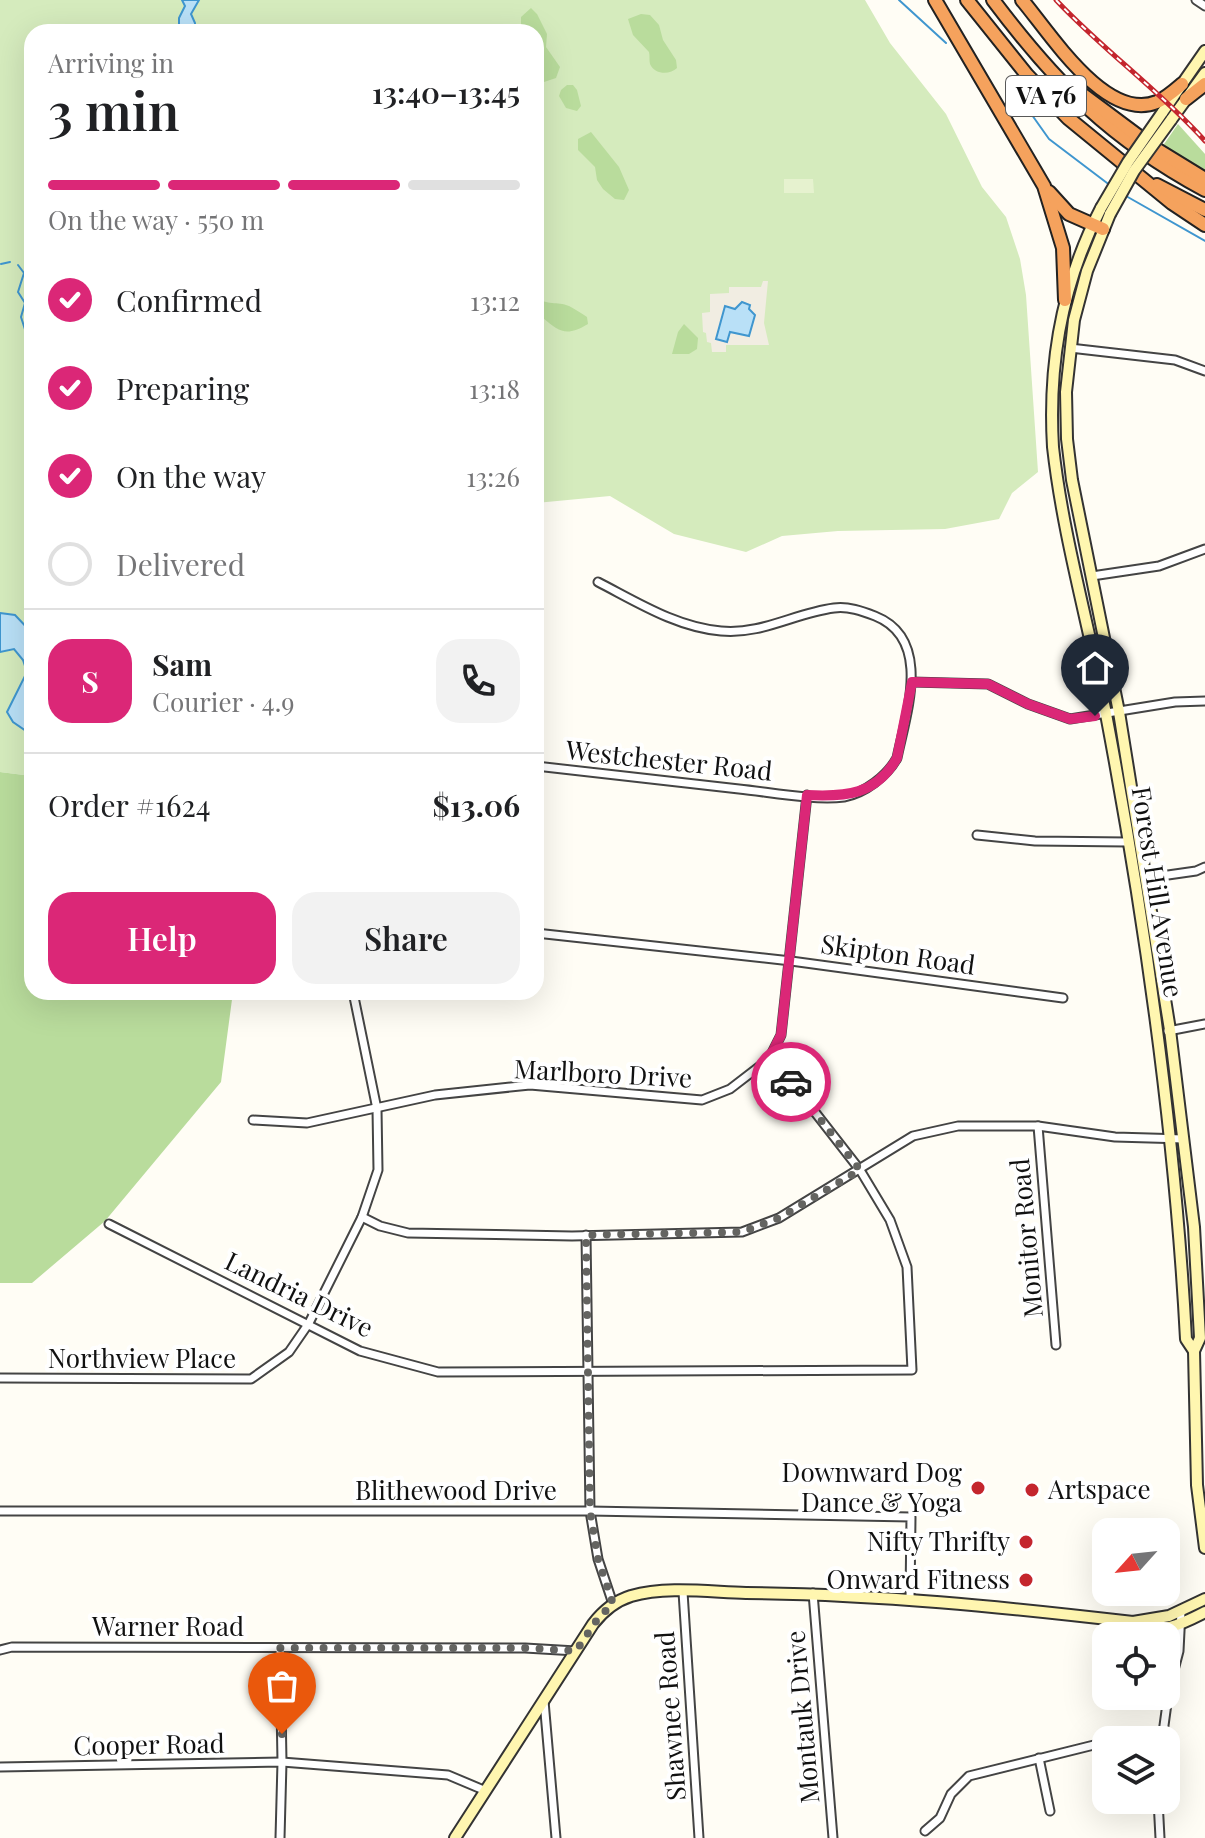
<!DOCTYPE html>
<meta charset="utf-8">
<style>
:root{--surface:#fff;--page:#f2f2f2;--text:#202124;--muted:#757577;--line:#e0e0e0;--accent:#db2777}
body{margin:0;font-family:"Playfair Display",serif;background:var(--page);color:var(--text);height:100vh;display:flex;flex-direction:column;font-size:30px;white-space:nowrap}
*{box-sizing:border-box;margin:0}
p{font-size:26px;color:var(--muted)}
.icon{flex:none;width:44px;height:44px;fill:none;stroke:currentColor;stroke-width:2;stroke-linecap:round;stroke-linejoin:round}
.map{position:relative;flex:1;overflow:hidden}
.sheet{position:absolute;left:24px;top:24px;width:520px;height:976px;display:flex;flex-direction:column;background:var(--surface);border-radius:24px;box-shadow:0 8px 32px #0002}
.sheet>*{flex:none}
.needle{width:52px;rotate:243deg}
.buttons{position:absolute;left:1092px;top:1518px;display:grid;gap:16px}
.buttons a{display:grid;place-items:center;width:88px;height:88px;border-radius:16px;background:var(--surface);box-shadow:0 8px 32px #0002;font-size:40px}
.pin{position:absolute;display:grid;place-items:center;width:68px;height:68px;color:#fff;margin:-82px -34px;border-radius:50% 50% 50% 0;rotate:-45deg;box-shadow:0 0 8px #0007}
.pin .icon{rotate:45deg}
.courier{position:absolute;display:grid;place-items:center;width:80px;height:80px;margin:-40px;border:6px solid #db2777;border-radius:50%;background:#fff;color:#222;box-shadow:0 2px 10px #0007}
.headline em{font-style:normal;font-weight:600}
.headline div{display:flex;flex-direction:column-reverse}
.headline{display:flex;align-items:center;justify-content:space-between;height:136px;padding:0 24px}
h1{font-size:52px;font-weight:600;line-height:60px}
.bar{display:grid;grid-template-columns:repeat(4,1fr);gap:12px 8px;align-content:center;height:96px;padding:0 24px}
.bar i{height:10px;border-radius:6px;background:var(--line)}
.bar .current{background:var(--accent)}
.bar p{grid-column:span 4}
.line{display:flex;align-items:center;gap:20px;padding:0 24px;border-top:2px solid var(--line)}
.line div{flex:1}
.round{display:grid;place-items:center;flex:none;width:84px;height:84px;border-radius:24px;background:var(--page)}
ol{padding:0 24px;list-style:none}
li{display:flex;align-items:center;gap:24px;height:88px}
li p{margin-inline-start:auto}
li .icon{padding:8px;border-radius:50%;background:var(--accent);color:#fff;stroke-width:4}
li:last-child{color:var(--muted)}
li i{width:44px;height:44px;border:4px solid var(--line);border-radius:50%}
.button{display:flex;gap:16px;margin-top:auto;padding:16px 24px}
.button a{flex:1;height:92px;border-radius:24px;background:var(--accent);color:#fff;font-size:32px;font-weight:600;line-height:92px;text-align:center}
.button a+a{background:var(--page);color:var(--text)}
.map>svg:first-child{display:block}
</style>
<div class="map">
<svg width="1205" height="1838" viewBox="0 0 1205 1838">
<rect width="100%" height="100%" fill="#fffdf5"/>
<polygon fill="#d5ebbd" points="0,0 865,0 890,43 946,114 982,187 1006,217 1020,259 1026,295 1038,472 1012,493 999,519 945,529 838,531 782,536 746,552 674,534 610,496 536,503 536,32 32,32 32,776 0,772"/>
<g fill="#b9dc9c">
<polygon points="531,8 537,14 547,34 546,47 560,67 556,78 544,82 536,81 536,32 527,32 521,24 521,17"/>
<path d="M 641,14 L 650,15 L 659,25 L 663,40 L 676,60 L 677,68 C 670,75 655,75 650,64 C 649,60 650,56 649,52 L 633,35 L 628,19 Z"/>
<polygon points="567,85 573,85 577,90 581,106 577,111 566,108 559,96 561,90"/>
<polygon points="1178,124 1205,154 1205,172 1162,147"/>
<polygon points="591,132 619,167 629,190 624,200 615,199 603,189 597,180 595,167 578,150 578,139"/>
<path d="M 536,297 C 547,306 557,301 569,306 C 575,309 581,313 587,317 L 588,324 C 566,337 560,332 543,318 L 536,320 Z"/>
<polygon points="684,324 698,338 697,349 689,354 672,354 678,332"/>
<polygon points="0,772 32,776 32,992 233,992 221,1082 105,1221 32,1283 0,1283"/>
</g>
<polygon fill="#e6f2cf" points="784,179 813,179 814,193 784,193"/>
<path fill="#f1ede2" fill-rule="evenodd" d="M 763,281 L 768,281 L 764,323 L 769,345 L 726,345 L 726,352 L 712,352 L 711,343 L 707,342 L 706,333 L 703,332 L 702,313 L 710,312 L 710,294 L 729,293 L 729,287 L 761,287 ZM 740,303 L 750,306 L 748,336 L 730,331 L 726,306 L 735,309 Z"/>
<g fill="#b9e0f7" stroke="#3f96cf" stroke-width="2">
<polygon points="182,0 199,0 191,14 195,23 195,32 179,32 179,18 185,6"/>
<polygon points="742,302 750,305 749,309 755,315 749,336 730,332 727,342 716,339 725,306 735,309"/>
<polygon points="0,613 15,615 32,633 32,735 13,722 7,712 27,672 23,660 14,649 0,652"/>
</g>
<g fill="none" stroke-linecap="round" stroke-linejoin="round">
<g stroke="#3f96cf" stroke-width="2">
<polyline points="899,0 946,43"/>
<polyline points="1010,98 1027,108 1049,139 1111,186"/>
<polyline points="1126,196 1205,241"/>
<polyline points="1,264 10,262"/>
<polyline points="18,265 24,273 18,292 25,303 21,317 29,342"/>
</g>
<defs>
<g id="street">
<polyline points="1196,0 1205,6"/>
<polyline points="1070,348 1175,360 1205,371"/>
<polyline points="1092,576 1159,566 1205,549"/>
<polyline points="912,682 988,684 1028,704 1070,719 1175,702 1205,701"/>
<path d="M 536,766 C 604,774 671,781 739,789 C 769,792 815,801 844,797 C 865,793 887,776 897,758 C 906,714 933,639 875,616 C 862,611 848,606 834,608 C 795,613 761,635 721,631 C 676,627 637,602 598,582"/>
<polyline points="977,835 1035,841 1127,842"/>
<polyline points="1147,878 1196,871 1205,867"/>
<polyline points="536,933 791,961 1063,998"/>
<polyline points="1168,1031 1205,1024"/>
<polyline points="253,1120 307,1123 435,1095 530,1085 702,1100 730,1089 769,1059 781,1035 807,795"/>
<polyline points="1038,1126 1056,1345"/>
<polyline points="362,1217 380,1226 408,1233 572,1236 742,1232 779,1218 913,1136 958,1126 1038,1126 1115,1137 1184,1139"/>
<polyline points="109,1224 360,1351 438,1372 912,1370 907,1267 890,1220 860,1170 786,1075 769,1059"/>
<polyline points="586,1235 590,1511 598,1559 613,1604"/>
<polyline points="0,1378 251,1379 289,1352 309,1323 362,1217 378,1170 377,1109 353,992"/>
<polyline points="0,1511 590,1511 911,1517 910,1598"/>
<polyline points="683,1592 699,1838"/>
<polyline points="813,1593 833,1838"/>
<polyline points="0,1650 12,1647 525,1648 576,1651"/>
<polyline points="544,1701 556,1838"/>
<polyline points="1115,1740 1162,1739"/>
<polyline points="1162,1740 1169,1689 1179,1651 1181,1611"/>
<polyline points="1039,1758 1050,1811"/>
<polyline points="0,1767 282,1762 448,1775 486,1791"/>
<polyline points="1158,1800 1160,1838"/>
<polyline points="925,1831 940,1818 951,1794 969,1776 1106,1742"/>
<polyline points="280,1838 282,1762 280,1648"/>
</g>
<g id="secondary">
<polyline points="1162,113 1205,51"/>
<polyline points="1171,120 1205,73"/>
<path d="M 1101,208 C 1062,283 1048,363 1053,447 C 1063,537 1089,625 1106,714 C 1145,920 1175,1130 1186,1339 L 1194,1351"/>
<polyline points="1110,214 1087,271 1074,320 1066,392 1067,439 1072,480 1119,712 1170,1030 1194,1227 1200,1338 1194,1351 1197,1485 1205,1548"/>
<polyline points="1133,1622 1169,1616 1205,1599"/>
<path d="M 455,1838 L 593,1624 C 603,1611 615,1601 631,1596 C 667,1586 709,1592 746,1593 C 876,1594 1004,1607 1133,1622 C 1161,1635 1180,1625 1205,1612"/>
</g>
<g id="highway">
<polyline points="935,0 1044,186 1063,248 1065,300"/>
<polyline points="967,0 1027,75 1068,118 1172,203 1205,225"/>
<path d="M 993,0 C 1057,85 1111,139 1205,190"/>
<path d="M 1022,0 C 1050,33 1106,123 1157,102 C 1166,98 1175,90 1182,84"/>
<polyline points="1078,91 1153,147 1205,179"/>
<polyline points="1186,99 1205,84"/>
<polyline points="1157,185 1205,210"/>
<polyline points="1049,192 1069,214 1103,229"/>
</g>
</defs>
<use href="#street" stroke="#444" stroke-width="11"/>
<use href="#secondary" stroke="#333" stroke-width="14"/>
<use href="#highway" stroke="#222" stroke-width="16"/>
<use href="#street" stroke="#fff" stroke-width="7"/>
<use href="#secondary" stroke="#fff6b0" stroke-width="10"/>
<use href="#highway" stroke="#f5a25d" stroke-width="12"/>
<defs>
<path id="rail" d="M 1056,0 C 1103,50 1159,90 1205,141"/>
</defs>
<use href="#rail" stroke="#c4262e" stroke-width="5"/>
<use href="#rail" stroke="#fff" stroke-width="2" stroke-dasharray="6" stroke-linecap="butt"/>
<defs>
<g id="secondary-bridge">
<polyline points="1101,208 1128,162 1162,113"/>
<polyline points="1110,214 1134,171 1171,120"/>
</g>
</defs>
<use href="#secondary-bridge" stroke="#333" stroke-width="14" stroke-linecap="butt"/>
<use href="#secondary-bridge" stroke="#fff6b0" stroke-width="10"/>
</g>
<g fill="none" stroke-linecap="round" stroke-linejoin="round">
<polyline stroke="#646461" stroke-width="8" stroke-dasharray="0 14.4" points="282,1734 280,1648 525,1648 576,1651 599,1617 613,1604 598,1559 590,1511 586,1235 742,1232 779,1218 860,1170 791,1082"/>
<path stroke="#db2777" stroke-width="10" d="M 791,1082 L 769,1059 L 781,1035 L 807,795 C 846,797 876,795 897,758 L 912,682 L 988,684 L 1028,704 L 1070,719 L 1095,716"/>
</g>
<g fill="#c4262e" stroke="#fff" stroke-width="3">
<circle cx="978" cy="1488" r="8"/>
<circle cx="1032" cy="1490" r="8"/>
<circle cx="1026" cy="1542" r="8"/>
<circle cx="1026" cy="1580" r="8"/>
</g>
<g text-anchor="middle" stroke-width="8" stroke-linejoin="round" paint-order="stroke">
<rect fill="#fff" stroke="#585858" stroke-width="2" x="1006" y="76" width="80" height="40" rx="6"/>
<g font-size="24" font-weight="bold" fill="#111">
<text x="1046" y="104">VA 76</text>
</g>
<g font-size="26" fill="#111" stroke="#fff">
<text transform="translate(669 761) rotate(6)" y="9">Westchester Road</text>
<text transform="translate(1157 892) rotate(81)" y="9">Forest Hill Avenue</text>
<text transform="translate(898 955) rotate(8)" y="9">Skipton Road</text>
<text transform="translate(603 1074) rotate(3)" y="9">Marlboro Drive</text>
<text transform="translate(1027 1238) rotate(-95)" y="9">Monitor Road</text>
<text transform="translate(299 1295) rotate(26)" y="9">Landria Drive</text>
<text x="142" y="1368">Northview Place</text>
<text x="456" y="1500">Blithewood Drive</text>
<text x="168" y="1636">Warner Road</text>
<text transform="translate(671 1716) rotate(-94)" y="9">Shawnee Road</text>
<text transform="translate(803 1717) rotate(-95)" y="9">Montauk Drive</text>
<text transform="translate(149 1745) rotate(-1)" y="9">Cooper Road</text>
</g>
<g font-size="26" fill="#111" stroke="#fff" text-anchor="end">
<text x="962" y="1482">Downward Dog<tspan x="962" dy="30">Dance &amp; Yoga</tspan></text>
<text x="1048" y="1499" text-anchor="start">Artspace</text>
<text x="1010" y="1551">Nifty Thrifty</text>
<text x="1010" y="1589">Onward Fitness</text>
</g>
</g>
</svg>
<div class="buttons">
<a><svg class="needle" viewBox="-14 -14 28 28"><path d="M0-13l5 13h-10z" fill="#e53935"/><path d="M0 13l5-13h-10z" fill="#757577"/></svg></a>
<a><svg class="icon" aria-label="locate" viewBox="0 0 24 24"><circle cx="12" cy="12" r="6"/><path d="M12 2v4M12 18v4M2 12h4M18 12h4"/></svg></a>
<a><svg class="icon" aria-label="layers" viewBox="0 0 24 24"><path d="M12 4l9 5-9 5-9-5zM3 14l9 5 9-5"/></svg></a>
</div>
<div class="pin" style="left:282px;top:1734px;background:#ea580c"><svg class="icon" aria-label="bag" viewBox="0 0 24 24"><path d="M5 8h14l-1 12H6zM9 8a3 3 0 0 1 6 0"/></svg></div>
<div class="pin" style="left:1095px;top:716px;background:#1f2937"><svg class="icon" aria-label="home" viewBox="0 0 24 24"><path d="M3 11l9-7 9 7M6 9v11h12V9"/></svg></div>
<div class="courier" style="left:791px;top:1082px"><svg class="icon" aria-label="car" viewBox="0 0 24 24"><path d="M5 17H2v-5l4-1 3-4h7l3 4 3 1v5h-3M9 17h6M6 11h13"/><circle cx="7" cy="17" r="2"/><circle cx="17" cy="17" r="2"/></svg></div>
<section class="sheet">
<div class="headline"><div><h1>3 min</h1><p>Arriving in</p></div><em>13:40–13:45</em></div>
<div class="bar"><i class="current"></i><i class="current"></i><i class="current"></i><i></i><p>On the way · 550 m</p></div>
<ol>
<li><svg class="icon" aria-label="check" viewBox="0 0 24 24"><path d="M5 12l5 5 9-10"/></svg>Confirmed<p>13:12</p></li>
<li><svg class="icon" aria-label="check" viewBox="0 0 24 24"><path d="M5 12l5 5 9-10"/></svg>Preparing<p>13:18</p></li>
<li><svg class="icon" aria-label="check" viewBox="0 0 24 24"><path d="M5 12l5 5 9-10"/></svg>On the way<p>13:26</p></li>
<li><i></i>Delivered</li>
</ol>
<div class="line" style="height:144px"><b class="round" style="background:var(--accent);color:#fff">S</b><div><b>Sam</b><p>Courier · 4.9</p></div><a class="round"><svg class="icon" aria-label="phone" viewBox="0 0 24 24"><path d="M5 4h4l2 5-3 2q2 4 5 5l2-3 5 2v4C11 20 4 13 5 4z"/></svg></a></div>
<div class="line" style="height:104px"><div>Order #1624</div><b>$13.06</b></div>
<div class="button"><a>Help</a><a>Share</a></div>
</section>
</div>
